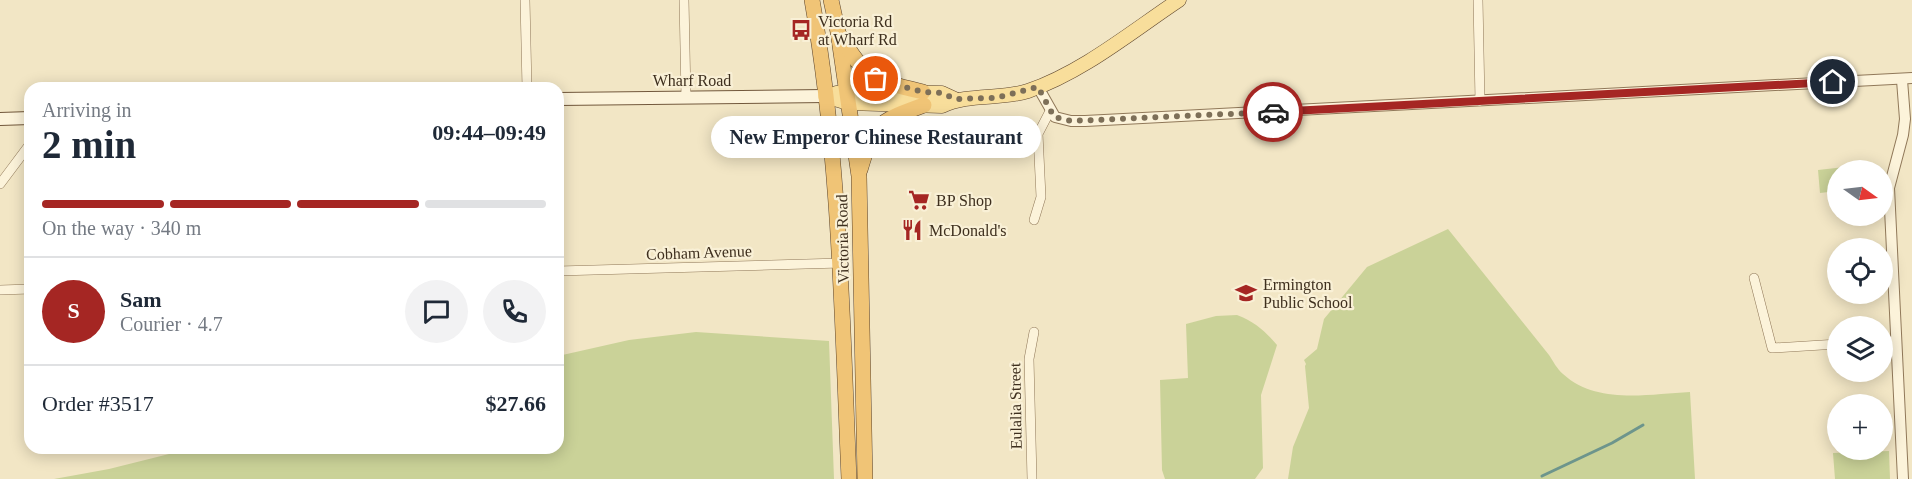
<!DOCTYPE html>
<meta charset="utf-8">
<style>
:root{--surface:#fff;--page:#f2f2f3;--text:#1f2937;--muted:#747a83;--line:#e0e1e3;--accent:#a52623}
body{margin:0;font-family:Georgia,serif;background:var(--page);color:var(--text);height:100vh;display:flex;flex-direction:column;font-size:22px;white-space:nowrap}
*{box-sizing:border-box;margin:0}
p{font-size:20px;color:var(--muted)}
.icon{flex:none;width:33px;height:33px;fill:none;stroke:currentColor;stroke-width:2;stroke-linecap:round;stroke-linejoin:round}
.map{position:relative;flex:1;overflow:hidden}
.details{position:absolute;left:24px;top:82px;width:540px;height:372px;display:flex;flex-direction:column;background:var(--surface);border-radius:18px;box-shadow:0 3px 15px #0003}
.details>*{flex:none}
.needle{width:39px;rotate:104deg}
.tools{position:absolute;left:1827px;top:160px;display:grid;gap:12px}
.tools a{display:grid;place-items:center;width:66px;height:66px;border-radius:50%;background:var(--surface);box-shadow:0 3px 15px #0003;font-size:30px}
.pin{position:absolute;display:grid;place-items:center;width:51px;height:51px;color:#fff;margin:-26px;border:3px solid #fff;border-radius:50%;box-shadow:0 2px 6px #0007}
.courier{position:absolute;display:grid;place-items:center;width:60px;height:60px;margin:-30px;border:4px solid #a52623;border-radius:50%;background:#fff;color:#222;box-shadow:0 2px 8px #0007}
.bubble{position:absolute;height:42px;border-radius:21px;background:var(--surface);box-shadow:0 3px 15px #0003;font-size:20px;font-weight:700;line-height:42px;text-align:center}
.headline em{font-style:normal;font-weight:700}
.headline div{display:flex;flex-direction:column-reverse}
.headline{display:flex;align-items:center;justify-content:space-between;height:102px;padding:0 18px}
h1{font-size:39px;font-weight:700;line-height:45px}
.bar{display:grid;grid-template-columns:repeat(4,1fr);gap:9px 6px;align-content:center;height:72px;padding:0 18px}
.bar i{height:8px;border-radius:4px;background:var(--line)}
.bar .on{background:var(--accent)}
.bar p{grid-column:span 4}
.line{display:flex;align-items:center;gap:15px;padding:0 18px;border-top:2px solid var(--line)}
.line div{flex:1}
.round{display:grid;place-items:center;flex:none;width:63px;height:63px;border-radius:32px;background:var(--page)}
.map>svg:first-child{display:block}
</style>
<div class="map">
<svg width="1912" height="479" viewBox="0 0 1912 479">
<rect width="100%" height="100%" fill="#f2e6c5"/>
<g fill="#cad298">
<polygon points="1854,166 1879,171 1838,171 1837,191 1820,193 1818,170"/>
<path d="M 1448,229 L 1549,355 C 1553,361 1557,369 1563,374 C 1597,405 1648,394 1690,392 L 1695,479 L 1288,479 L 1293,447 L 1309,408 L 1305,366 L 1306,364 L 1304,360 L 1317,349 L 1324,319 L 1367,267 Z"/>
<path d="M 1237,315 C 1255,322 1265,331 1277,345 L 1261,395 L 1263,468 L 1255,479 L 1165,479 L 1162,470 L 1160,380 L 1188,378 L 1186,324 L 1216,316 Z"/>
<polygon points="696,332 829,341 834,479 54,479 109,469 189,449 558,448 558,356 629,340"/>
<polygon points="1889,451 1890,479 1835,479 1833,453"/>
</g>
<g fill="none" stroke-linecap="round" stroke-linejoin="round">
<polyline stroke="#6d958c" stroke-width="3" points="1542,476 1612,443 1643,425"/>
<defs>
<g id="minor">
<polyline points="525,0 527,88"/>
<polyline points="684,0 686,97"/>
<polyline points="1478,0 1480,101"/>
<polyline points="0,184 30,144"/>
<polyline points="1034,220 1041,197 1038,134 1050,111"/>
<polyline points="558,271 841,263"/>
<polyline points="1754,278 1772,348 1838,344"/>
<polyline points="0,290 30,289"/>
<polyline points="1882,342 1896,341"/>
<polyline points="1032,479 1029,359 1034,332"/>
</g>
<g id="tertiary">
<polyline points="1902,80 1905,119 1903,135 1889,188 1903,479"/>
<polyline points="1038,87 1055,117 1071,121 1085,121 1912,78"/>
</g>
<g id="secondary">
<polyline points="558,99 825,96"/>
<polyline points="0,119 30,118"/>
</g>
<g id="primary">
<polyline points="836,93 846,91 942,93 955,99"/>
<path d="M 825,96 L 848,103 L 942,106 C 968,93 1000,100 1028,91 C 1083,72 1131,32 1179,0"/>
</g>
<g id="trunk">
<path d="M 812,0 C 840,158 842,319 849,479"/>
<polyline points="831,0 838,32 859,176 865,479"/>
<path d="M 841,37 C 868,82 875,80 923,92"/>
<path d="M 860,170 C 874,122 878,122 924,105"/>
</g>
</defs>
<use href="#minor" stroke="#907859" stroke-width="10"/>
<use href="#tertiary" stroke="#907859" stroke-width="12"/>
<use href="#secondary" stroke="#72583c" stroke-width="14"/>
<use href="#primary" stroke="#5d452d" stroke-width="15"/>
<use href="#trunk" stroke="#5d452d" stroke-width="16"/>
<use href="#minor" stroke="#fcf3da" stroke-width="9"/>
<use href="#tertiary" stroke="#fcf3da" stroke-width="10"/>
<use href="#secondary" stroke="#fcf3da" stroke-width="12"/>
<use href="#primary" stroke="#f8de9b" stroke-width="14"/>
<use href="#trunk" stroke="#f0c476" stroke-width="15"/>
</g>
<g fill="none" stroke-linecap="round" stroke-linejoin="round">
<polyline stroke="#7d6f58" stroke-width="6" stroke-dasharray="0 10.8" points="876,79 923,92 942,93 955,99 995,98 1038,87 1054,117 1071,121 1273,112"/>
<polyline stroke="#a52623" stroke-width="8" points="1273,112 1833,82"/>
</g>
<defs>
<symbol id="bus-bare" viewBox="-9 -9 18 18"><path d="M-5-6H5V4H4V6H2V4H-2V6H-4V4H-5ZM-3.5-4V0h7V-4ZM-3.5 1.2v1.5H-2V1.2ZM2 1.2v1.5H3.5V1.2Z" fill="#a52623" stroke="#f9f0d6" stroke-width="2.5" paint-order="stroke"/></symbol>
<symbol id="supermarket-bare" viewBox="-9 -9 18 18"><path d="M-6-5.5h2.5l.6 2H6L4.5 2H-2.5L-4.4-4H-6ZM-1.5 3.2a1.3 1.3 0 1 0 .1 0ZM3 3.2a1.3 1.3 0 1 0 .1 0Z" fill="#a52623" stroke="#f9f0d6" stroke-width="2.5" paint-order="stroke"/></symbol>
<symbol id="restaurant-bare" viewBox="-9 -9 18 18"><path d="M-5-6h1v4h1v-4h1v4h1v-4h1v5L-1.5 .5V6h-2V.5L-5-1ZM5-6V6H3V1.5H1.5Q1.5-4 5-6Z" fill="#a52623" stroke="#f9f0d6" stroke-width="2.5" paint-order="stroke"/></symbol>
<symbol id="school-bare" viewBox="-9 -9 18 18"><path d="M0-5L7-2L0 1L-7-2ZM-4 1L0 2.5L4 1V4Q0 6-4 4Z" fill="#a52623" stroke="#f9f0d6" stroke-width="2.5" paint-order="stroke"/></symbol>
</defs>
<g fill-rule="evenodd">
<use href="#bus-bare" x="786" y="15" width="30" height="30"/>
<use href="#supermarket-bare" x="904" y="185" width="30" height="30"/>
<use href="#restaurant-bare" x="897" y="215" width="30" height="30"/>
<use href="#school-bare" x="1231" y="278" width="30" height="30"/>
</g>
<g text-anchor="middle" stroke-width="4.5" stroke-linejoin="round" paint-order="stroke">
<g font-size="16" fill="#3e2f1e" stroke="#f9f0d6" text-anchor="start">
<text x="818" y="27">Victoria Rd<tspan x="818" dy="18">at Wharf Rd</tspan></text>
<text x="936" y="206">BP Shop</text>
<text x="929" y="236">McDonald's</text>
<text x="1263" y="290">Ermington<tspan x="1263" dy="18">Public School</tspan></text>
</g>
<g font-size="16" fill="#3e2f1e" stroke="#f9f0d6">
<text x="692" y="86">Wharf Road</text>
<text transform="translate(842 239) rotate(-91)" y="6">Victoria Road</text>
<text transform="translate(699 252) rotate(-2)" y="6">Cobham Avenue</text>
<text transform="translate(1015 406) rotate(-91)" y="6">Eulalia Street</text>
</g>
</g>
</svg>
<div class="tools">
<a><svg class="needle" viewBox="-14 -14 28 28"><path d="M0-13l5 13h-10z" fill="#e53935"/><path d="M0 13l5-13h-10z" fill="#747a83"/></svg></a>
<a><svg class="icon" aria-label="locate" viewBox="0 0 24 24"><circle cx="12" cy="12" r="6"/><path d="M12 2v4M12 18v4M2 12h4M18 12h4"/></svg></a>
<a><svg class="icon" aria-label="layers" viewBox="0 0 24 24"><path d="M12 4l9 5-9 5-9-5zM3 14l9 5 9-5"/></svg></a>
<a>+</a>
</div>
<div class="pin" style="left:876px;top:79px;background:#ea580c"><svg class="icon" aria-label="bag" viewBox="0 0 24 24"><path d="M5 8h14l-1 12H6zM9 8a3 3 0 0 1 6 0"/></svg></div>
<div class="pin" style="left:1833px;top:82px;background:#1f2937"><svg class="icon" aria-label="home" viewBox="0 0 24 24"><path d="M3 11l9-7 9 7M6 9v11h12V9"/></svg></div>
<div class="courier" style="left:1273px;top:112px"><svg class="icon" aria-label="car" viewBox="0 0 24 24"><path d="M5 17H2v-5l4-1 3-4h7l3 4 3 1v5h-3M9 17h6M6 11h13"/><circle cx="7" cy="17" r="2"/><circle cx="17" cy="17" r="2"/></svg></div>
<div class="bubble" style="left:711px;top:116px;width:330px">New Emperor Chinese Restaurant</div>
<section class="details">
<div class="headline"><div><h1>2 min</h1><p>Arriving in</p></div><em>09:44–09:49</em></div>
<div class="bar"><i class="on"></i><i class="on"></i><i class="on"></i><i></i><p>On the way · 340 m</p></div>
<div class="line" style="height:108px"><b class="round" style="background:var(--accent);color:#fff">S</b><div><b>Sam</b><p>Courier · 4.7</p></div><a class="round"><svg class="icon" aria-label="chat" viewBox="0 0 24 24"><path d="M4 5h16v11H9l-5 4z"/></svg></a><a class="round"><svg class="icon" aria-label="phone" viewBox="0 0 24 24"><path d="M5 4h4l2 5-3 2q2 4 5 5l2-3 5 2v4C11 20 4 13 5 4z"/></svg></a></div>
<div class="line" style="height:78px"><div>Order #3517</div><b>$27.66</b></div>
</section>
</div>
